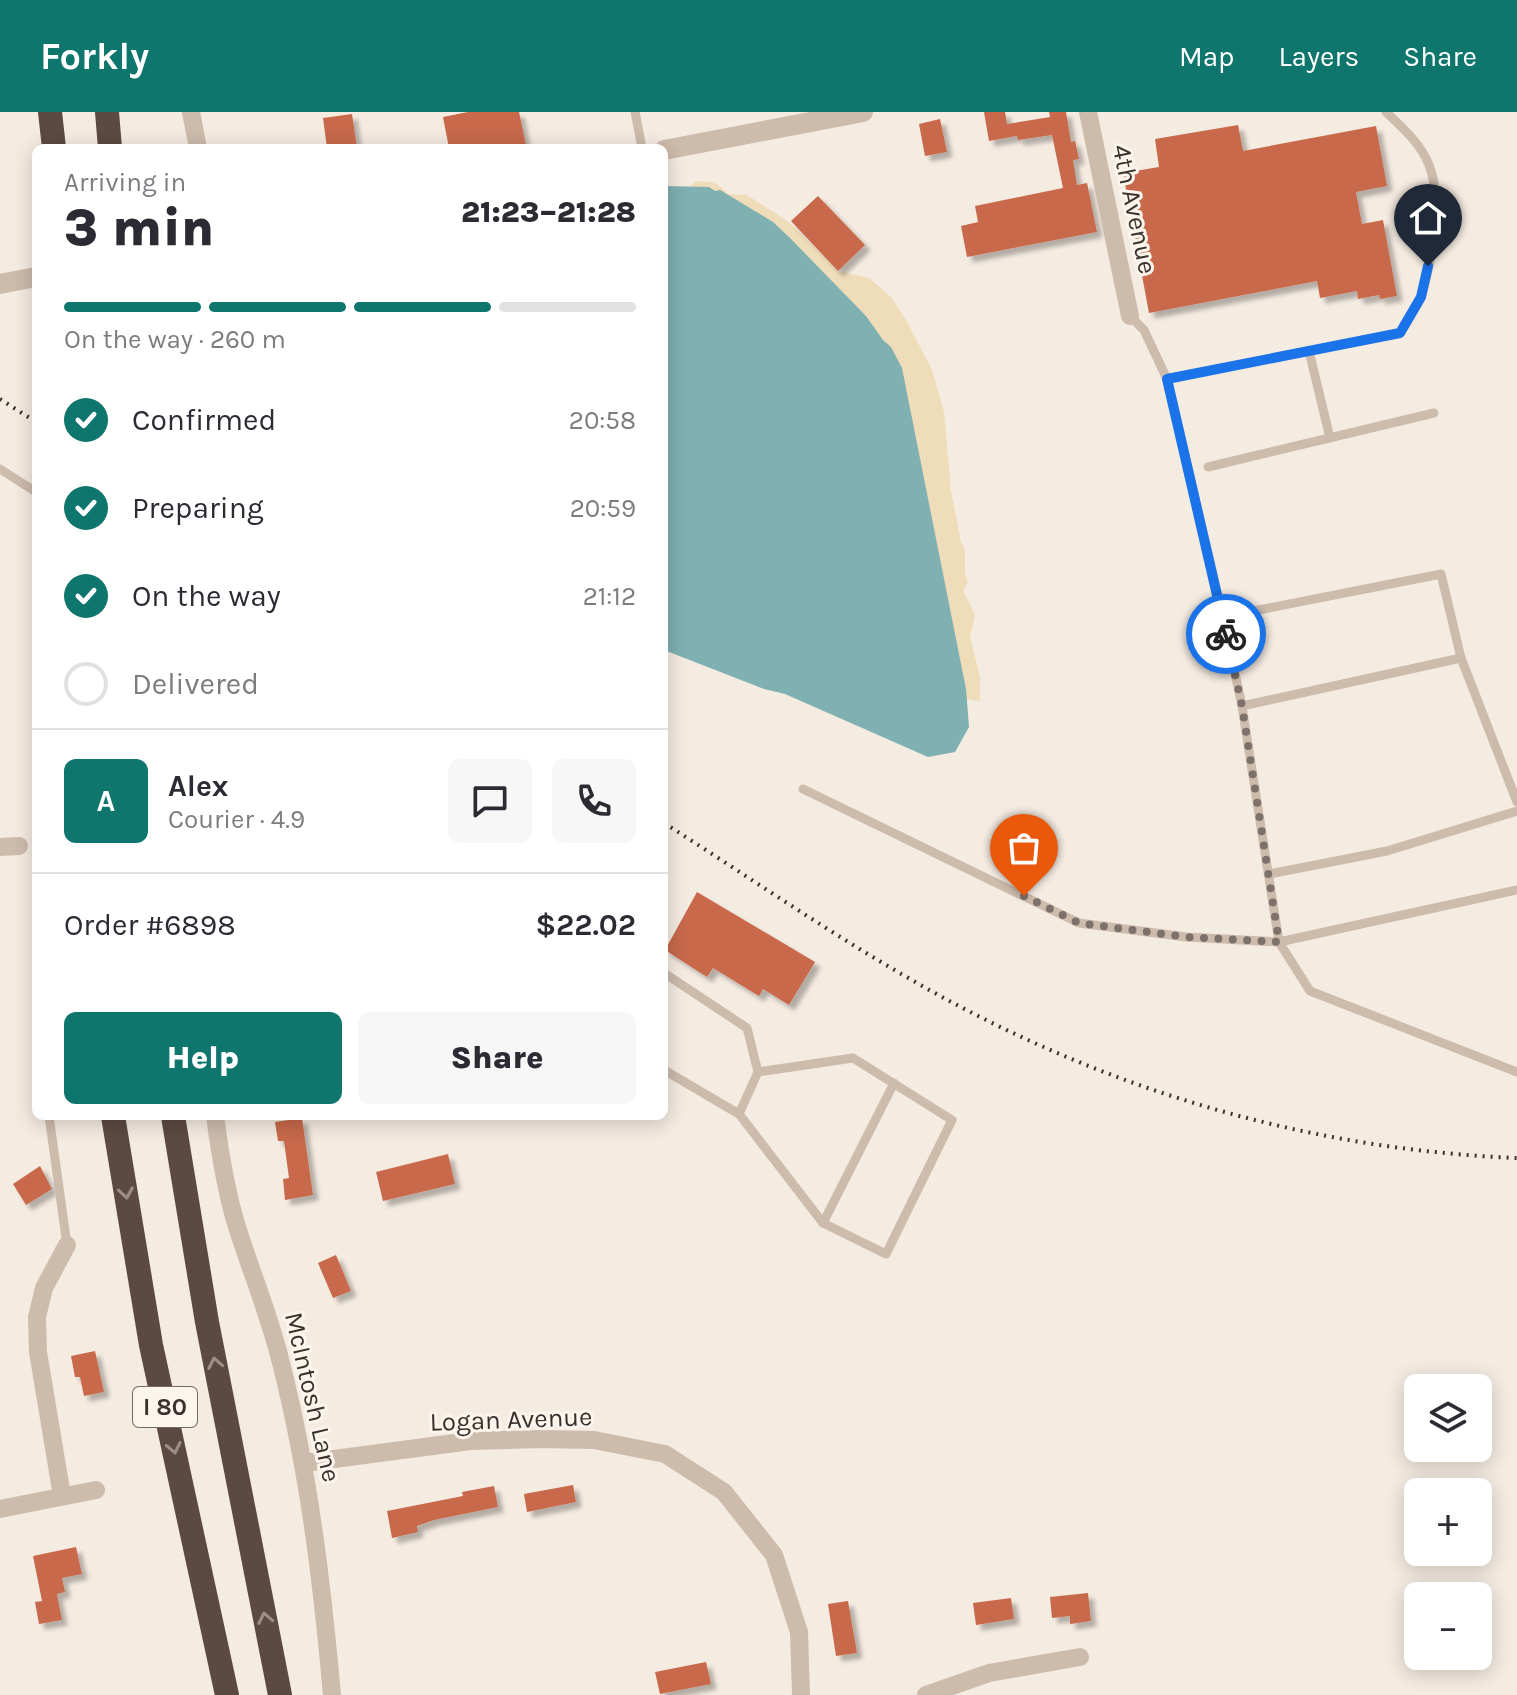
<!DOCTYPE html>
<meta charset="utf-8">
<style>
:root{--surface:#fff;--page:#f7f7f7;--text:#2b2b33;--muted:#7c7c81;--line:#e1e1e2;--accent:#0f766e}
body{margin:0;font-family:Karla,sans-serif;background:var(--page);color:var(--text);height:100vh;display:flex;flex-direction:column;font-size:30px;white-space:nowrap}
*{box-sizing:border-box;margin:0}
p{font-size:26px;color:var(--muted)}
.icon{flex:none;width:44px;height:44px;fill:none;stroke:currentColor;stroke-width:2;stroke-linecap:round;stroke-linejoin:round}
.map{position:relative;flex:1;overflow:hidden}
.details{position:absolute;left:32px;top:32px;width:636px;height:976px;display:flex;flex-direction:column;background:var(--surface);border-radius:12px;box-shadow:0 4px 20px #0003}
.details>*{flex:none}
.fabs{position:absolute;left:1404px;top:1262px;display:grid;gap:16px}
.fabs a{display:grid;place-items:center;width:88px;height:88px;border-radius:12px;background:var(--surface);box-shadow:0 4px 20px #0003;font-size:40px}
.pin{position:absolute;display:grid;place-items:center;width:68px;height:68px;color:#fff;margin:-82px -34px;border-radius:50% 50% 50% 0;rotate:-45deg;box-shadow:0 0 8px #0007}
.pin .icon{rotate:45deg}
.courier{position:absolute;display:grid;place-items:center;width:80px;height:80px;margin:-40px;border:6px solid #1a73e8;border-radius:50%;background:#fff;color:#222;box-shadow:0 2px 10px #0007}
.headline em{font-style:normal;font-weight:800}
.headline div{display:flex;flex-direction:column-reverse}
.headline{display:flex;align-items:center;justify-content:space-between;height:136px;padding:0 32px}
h1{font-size:52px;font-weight:800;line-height:60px}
.bar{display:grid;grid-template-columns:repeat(4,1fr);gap:12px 8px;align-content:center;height:96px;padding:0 32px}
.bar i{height:10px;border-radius:6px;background:var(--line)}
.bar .selected{background:var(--accent)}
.bar p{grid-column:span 4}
.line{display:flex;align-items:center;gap:20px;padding:0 32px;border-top:2px solid var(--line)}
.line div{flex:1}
.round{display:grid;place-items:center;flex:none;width:84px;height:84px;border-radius:12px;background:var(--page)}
ol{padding:0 32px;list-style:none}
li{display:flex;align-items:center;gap:24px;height:88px}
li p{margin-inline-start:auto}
li .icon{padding:8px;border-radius:50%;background:var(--accent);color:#fff;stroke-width:4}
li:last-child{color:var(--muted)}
li i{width:44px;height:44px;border:4px solid var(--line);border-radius:50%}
.button{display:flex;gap:16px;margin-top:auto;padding:16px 32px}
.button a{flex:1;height:92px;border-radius:12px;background:var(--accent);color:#fff;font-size:32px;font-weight:800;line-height:92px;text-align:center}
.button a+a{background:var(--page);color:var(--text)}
header{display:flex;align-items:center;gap:48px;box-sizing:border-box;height:112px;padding:0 40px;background:var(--accent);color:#fff}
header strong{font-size:38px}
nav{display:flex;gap:44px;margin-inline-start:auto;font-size:28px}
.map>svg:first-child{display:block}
</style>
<header>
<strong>Forkly</strong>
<nav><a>Map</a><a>Layers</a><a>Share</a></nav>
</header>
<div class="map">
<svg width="1517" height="1583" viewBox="0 0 1517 1583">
<defs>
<filter id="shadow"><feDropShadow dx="5.5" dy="5.5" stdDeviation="2" flood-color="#0004"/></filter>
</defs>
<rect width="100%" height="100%" fill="#f4ebe1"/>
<path fill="#efdcb8" d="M 664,68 L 673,79 L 686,80 L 694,70 C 710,68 717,70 728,82 L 747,83 L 789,110 L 838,159 L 869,166 L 891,185 L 906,208 L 932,258 L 944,300 L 951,379 L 961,430 L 965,438 L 965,462 L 968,470 L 963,478 L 975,503 L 970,525 L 980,565 L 980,589 L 959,586 L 664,80 Z"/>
<polygon fill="#7fb0b2" points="664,74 709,75 715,79 720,78 773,110 790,126 866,204 883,228 891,235 902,256 966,577 969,615 955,640 928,645 785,582 764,577 664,538"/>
<g fill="#c8694b" filter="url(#shadow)">
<polygon points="468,0 519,0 526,33 511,36 449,36 443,5"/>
<polygon points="984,0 1005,0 1007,12 1050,5 1049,0 1066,0 1071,30 1075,29 1079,47 1073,48 1077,73 1087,71 1097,120 967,145 961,114 978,110 975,94 1063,76 1052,23 1018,28 1017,24 989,29"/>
<polygon points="352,2 357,36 327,36 323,6"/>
<polygon points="940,7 947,40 925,44 919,12"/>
<polygon points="1238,13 1243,39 1376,14 1387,74 1356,80 1362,112 1383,108 1397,184 1380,187 1379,183 1358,187 1357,179 1320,186 1317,169 1149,201 1123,61 1159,55 1155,27"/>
<polygon points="818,84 865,133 838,159 791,109"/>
<polygon points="697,780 815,850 789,893 763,877 759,884 713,856 707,865 665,838"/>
<polygon points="302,1006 313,1083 285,1088 283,1067 289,1066 284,1029 278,1029 275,1010"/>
<polygon points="448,1042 455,1072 383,1089 376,1060"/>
<polygon points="40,1054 52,1077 26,1093 13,1072"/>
<polygon points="336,1143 351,1179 333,1186 318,1151"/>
<polygon points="95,1239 104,1280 84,1284 80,1265 75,1265 71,1244"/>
<polygon points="573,1373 576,1390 527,1400 524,1382"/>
<polygon points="494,1374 498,1395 434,1408 417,1414 418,1420 392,1426 387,1399 463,1384 462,1380"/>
<polygon points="76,1435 82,1462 62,1466 65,1480 57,1482 62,1508 39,1512 35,1490 42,1489 33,1444"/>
<polygon points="1088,1481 1091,1509 1070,1512 1070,1504 1052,1506 1050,1485"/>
<polygon points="1011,1486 1014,1507 976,1513 973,1491"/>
<polygon points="848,1489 857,1541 836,1544 828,1492"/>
<polygon points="706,1550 711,1572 660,1582 655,1560"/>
</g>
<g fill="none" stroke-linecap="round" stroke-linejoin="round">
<g stroke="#cdbbac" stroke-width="9">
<polyline points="635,0 642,36"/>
<path d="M 1130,204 L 1144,218 L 1167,267 L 1400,221 C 1407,209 1417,196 1422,183 C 1432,147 1443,88 1429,53 C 1421,32 1402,15 1386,0"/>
<polyline points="1309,239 1330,326"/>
<polyline points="1167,267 1223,505"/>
<polyline points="1208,355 1434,301"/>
<polyline points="0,357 36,380"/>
<polyline points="1242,594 1461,546"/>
<polyline points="803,677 1079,811 1186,825 1279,830 1517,778"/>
<polyline points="1517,690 1461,546 1441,462 1223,505 1242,594 1279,830 1310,879 1517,960"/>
<polyline points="1269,762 1387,739 1517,699"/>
<polyline points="664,861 747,916 758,960 739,1002 664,958"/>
<polyline points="758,960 853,946 952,1008 886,1142 823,1111 894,971"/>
<polyline points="739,1002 823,1111"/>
<polyline points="49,1004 67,1133"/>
</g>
<g stroke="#cdbbac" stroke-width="18">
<polyline points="191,0 198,36"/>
<polyline points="1088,0 1130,204"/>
<polyline points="0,735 19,734"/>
<path d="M 215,1004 C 220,1042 226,1081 238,1118 C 252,1162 270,1205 281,1251 C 309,1361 322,1471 332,1583"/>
<polyline points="304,1351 470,1329 541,1327 594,1328 665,1342 724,1380 774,1443 799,1520 801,1583"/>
<polyline points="62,1384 38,1240 37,1205 44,1176 67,1133"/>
<polyline points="0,1397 96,1378"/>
<polyline points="926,1583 989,1561 1080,1545"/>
</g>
<g stroke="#cdbbac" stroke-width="20">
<polyline points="664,38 863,0"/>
<polyline points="0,172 36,165"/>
</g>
<g stroke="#5c4a42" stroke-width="24">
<polyline points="50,0 54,36"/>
<polyline points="107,0 110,36"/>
<polyline points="113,1004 151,1233 227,1583"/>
<polyline points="173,1004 207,1210 280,1583"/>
</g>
<g stroke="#3b302b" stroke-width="4" stroke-dasharray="2 6" stroke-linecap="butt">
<polyline points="0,287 36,310"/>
<path d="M 664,711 C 760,772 855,839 957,893 C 1131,985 1320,1038 1517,1046"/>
</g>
</g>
<defs><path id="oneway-chevron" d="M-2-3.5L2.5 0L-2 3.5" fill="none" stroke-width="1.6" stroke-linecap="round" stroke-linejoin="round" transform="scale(2)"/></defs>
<g stroke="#9c8e87">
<use href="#oneway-chevron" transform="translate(126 1081) rotate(81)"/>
<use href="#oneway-chevron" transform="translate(215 1251) rotate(-101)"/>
<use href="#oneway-chevron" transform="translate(174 1336) rotate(78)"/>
<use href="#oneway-chevron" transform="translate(265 1506) rotate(-101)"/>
</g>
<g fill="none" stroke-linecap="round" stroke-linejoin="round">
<polyline stroke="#7c716b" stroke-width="8" stroke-dasharray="0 14.4" points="1024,784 1079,811 1186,825 1279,830 1242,594 1226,522"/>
<polyline stroke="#1a73e8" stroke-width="10" points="1226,522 1167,267 1400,221 1421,185 1428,154"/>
</g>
<g text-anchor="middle" stroke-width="6" stroke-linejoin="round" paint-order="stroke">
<rect fill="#fbf5ee" stroke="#756b66" stroke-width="2" x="133" y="1275" width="64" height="40" rx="6"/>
<g font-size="24" font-weight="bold" fill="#3b302b">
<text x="165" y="1303">I 80</text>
</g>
<g font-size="26" fill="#3b302b" stroke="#fbf5ee">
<text transform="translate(1135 97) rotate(78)" y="9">4th Avenue</text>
<text transform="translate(313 1285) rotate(77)" y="9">McIntosh Lane</text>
<text transform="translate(511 1307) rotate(-2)" y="9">Logan Avenue</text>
</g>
</g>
</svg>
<div class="fabs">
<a><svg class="icon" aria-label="layers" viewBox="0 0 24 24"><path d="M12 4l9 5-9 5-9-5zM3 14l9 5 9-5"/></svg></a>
<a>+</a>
<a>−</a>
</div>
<div class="pin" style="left:1024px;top:784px;background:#ea580c"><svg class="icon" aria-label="bag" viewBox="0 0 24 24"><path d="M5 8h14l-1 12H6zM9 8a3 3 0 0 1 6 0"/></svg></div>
<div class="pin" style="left:1428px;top:154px;background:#1f2937"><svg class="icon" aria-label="home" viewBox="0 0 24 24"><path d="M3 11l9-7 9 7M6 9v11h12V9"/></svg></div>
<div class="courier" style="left:1226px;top:522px"><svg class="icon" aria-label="bike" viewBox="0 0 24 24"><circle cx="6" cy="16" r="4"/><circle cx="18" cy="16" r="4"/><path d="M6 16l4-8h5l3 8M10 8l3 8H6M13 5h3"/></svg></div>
<section class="details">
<div class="headline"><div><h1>3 min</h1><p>Arriving in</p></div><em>21:23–21:28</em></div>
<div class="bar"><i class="selected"></i><i class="selected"></i><i class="selected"></i><i></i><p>On the way · 260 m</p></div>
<ol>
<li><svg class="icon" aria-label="check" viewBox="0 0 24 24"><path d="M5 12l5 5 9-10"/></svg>Confirmed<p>20:58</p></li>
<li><svg class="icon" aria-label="check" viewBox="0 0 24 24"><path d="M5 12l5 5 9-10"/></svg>Preparing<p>20:59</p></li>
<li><svg class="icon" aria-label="check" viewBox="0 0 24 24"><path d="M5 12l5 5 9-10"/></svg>On the way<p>21:12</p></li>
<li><i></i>Delivered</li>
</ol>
<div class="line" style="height:144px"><b class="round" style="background:var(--accent);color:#fff">A</b><div><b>Alex</b><p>Courier · 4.9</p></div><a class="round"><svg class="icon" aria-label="chat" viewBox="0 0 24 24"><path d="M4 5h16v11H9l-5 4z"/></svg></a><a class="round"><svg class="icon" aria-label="phone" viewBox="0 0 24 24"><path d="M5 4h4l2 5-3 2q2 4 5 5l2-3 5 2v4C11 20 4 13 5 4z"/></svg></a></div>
<div class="line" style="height:104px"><div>Order #6898</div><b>$22.02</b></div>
<div class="button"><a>Help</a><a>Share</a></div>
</section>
</div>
